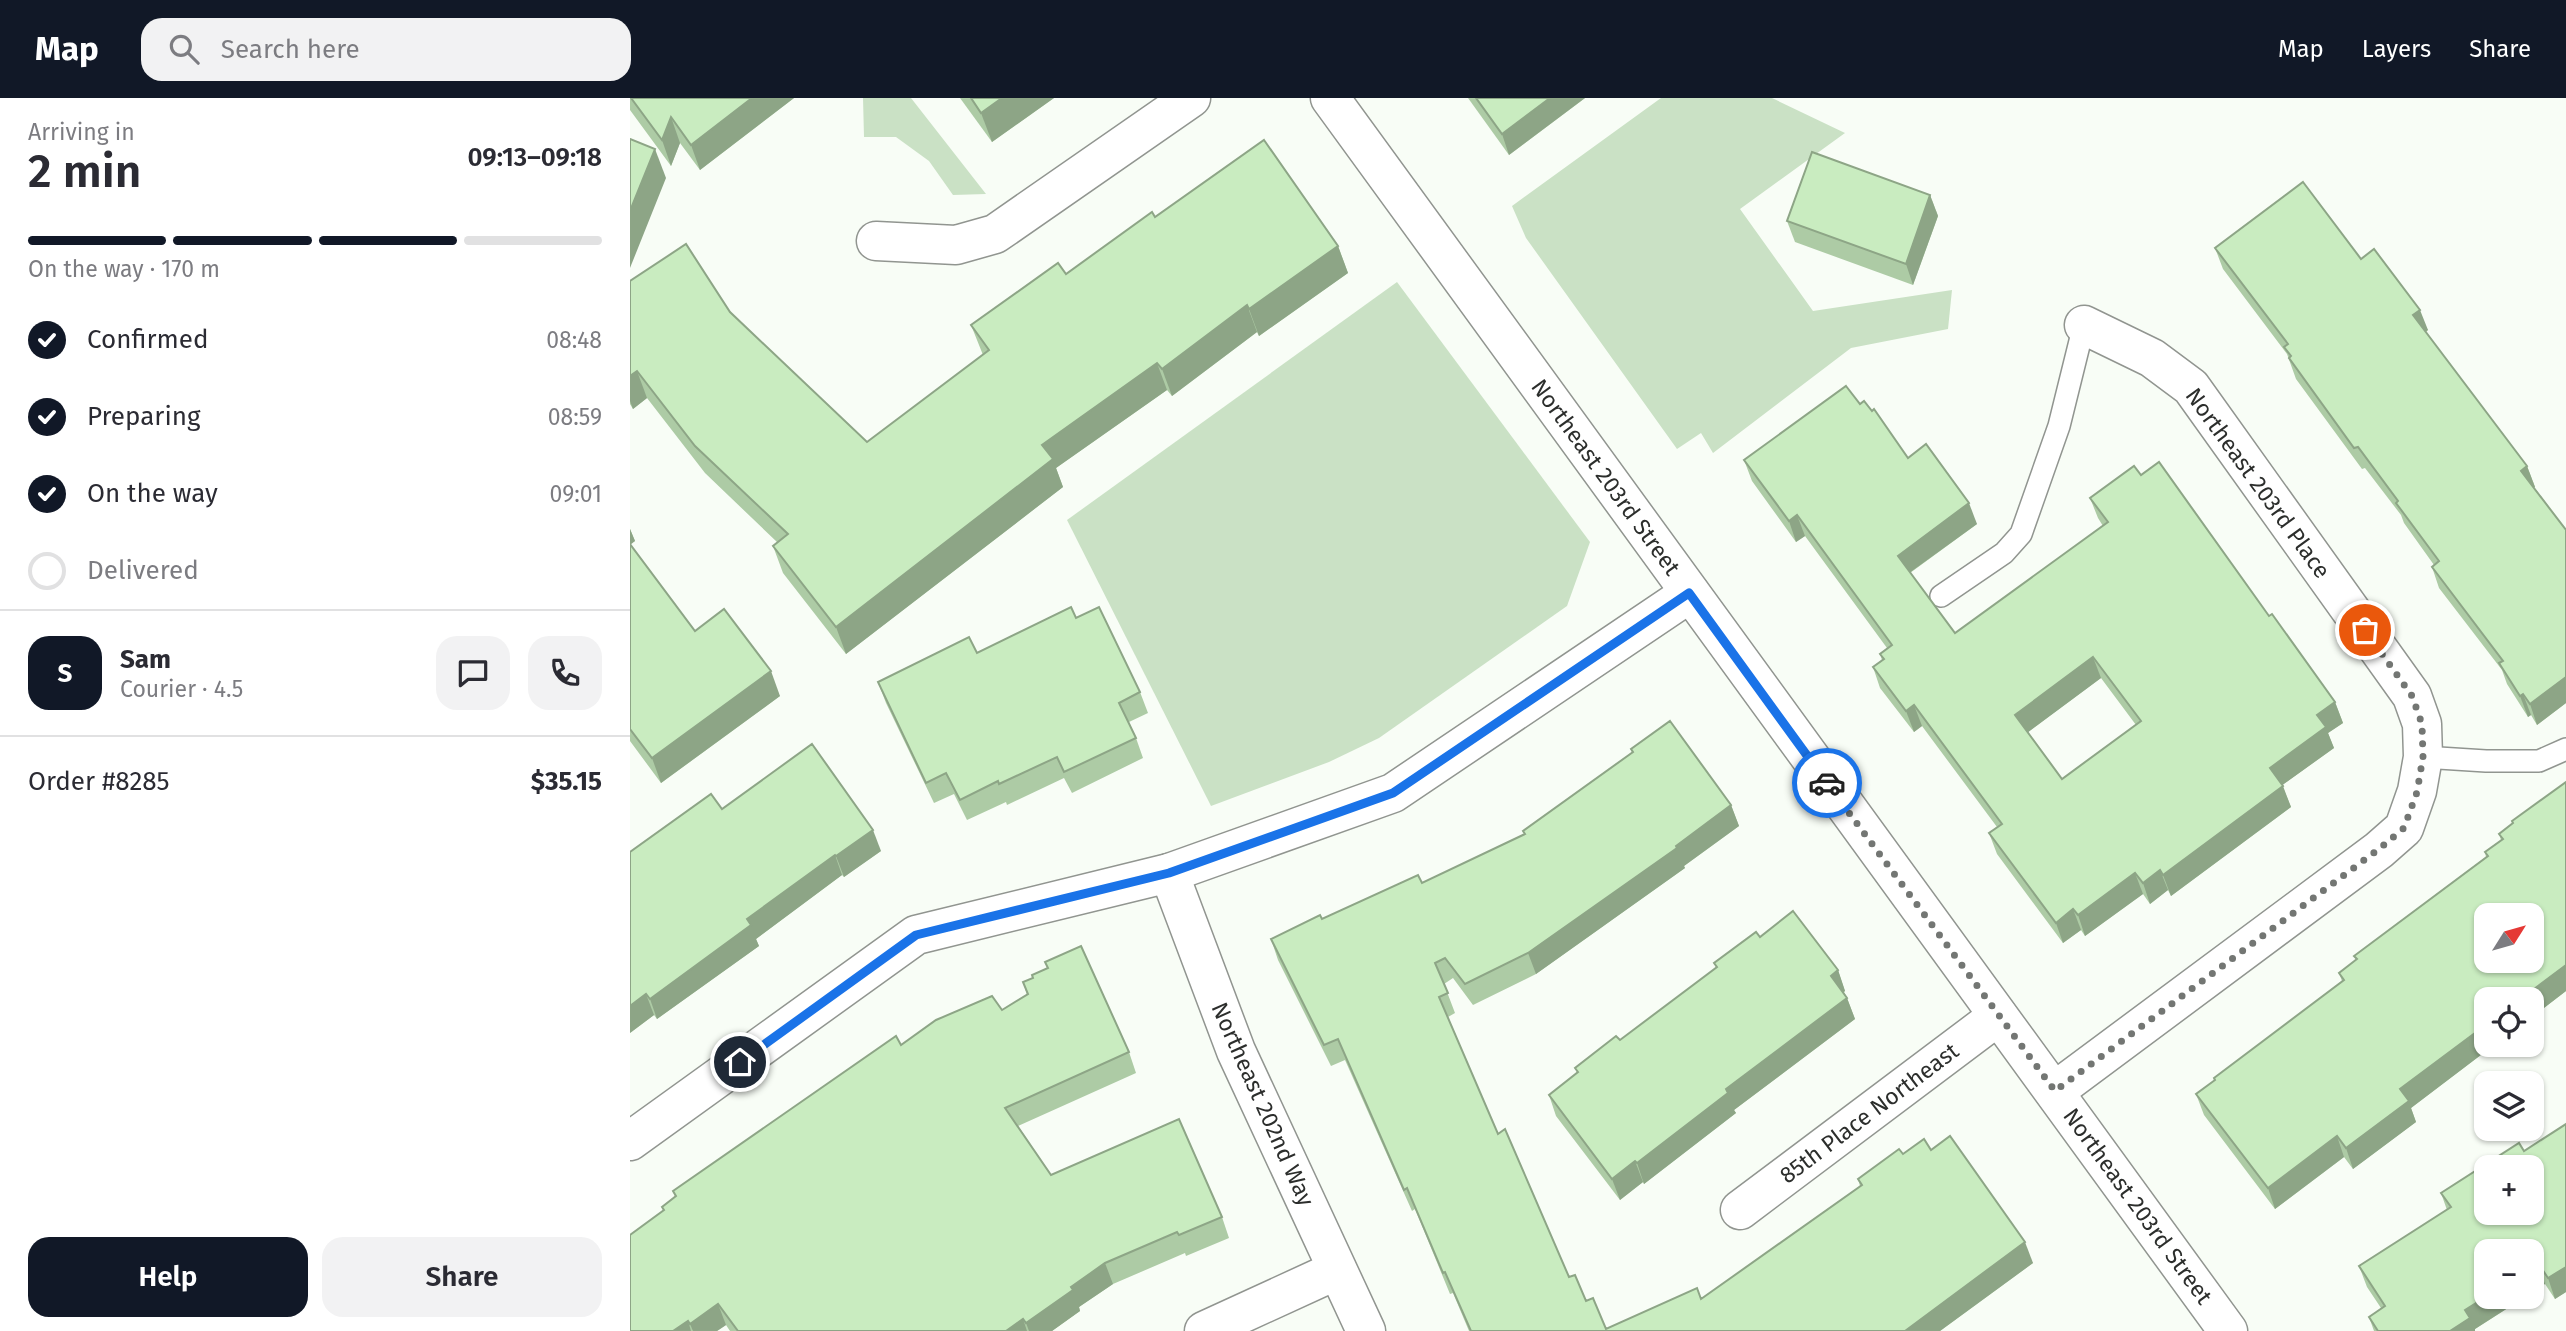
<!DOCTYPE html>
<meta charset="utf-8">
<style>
:root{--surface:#fff;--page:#f2f2f3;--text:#2b2b33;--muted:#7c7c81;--line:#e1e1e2;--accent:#111827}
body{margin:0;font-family:"Fira Sans",sans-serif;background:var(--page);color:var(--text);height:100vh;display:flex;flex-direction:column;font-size:26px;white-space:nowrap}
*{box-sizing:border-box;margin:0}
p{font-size:23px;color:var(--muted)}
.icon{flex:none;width:38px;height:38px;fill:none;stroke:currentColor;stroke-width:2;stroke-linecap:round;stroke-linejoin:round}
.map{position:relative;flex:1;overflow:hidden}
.drawer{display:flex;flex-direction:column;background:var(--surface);width:630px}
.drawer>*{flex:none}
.needle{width:46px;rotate:53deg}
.tools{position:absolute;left:1844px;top:805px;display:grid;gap:14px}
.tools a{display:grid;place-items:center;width:70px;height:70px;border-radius:14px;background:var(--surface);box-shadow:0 2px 5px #0004;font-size:35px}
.pin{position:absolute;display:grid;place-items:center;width:60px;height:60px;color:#fff;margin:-30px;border:4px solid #fff;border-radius:50%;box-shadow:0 2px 7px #0007}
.courier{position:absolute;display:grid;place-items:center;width:70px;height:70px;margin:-35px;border:5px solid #1a73e8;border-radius:50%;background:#fff;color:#222;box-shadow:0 2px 9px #0007}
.headline em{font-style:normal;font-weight:600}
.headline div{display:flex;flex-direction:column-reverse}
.headline{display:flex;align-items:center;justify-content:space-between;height:119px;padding:0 28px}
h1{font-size:46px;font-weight:600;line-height:52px}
.bar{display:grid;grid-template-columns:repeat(4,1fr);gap:10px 7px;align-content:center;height:84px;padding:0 28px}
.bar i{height:9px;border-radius:5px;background:var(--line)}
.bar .selected{background:var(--accent)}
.bar p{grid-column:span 4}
.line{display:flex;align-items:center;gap:18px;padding:0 28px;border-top:2px solid var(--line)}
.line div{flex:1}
.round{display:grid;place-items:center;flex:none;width:74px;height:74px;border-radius:21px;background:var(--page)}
ol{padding:0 28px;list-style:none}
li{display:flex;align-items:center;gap:21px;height:77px}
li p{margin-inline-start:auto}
li .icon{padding:7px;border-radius:50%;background:var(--accent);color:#fff;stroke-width:4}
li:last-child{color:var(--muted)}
li i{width:38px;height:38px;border:4px solid var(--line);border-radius:50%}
.primary-button{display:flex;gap:14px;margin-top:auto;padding:14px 28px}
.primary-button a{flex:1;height:80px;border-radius:21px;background:var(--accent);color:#fff;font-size:28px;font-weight:600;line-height:80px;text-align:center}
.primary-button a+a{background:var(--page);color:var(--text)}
header{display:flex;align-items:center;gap:42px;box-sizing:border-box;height:98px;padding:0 35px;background:var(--accent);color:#fff}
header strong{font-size:33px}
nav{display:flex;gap:38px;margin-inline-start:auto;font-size:24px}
.search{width:490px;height:63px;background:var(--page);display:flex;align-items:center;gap:18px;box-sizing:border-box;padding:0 24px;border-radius:21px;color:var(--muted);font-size:26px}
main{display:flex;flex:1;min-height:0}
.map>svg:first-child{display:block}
</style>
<header>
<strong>Map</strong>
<div class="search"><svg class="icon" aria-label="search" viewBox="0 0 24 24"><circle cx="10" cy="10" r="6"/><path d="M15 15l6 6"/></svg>Search here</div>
<nav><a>Map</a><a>Layers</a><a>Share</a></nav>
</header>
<main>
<section class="drawer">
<div class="headline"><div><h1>2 min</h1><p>Arriving in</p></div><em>09:13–09:18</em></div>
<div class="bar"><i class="selected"></i><i class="selected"></i><i class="selected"></i><i></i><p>On the way · 170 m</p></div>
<ol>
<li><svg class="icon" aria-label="check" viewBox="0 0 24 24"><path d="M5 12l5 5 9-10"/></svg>Confirmed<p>08:48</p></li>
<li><svg class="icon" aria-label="check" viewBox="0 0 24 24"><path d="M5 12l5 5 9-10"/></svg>Preparing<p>08:59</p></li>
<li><svg class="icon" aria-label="check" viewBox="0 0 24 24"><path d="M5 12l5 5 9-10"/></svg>On the way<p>09:01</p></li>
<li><i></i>Delivered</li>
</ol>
<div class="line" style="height:126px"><b class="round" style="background:var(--accent);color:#fff">S</b><div><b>Sam</b><p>Courier · 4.5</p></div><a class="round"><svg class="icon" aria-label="chat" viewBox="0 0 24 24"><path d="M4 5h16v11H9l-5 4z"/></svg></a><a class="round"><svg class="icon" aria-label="phone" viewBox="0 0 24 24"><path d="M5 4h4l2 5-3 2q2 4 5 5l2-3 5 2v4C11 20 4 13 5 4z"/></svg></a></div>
<div class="line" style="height:91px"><div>Order #8285</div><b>$35.15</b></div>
<div class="primary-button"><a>Help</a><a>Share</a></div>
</section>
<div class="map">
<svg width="1936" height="1233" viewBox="0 0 1936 1233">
<rect width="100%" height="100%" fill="#f8fdf6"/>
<g fill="#cae1c5">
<polygon points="233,0 281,0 356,96 323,97 299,63 266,39 234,39"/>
<polygon points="1031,0 1142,0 1215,35 1110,111 1183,213 1322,192 1318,231 1221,250 1083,355 1071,335 1047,351 896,140 882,108"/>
<polygon points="767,184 960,444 937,508 749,640 699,664 581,708 437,422"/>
</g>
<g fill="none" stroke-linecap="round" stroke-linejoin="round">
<defs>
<g id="lane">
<polyline points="1311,498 1374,455 1391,436 1429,328 1454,227"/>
<polyline points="1793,659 1856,663 1909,663 1936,651"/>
</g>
<g id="street">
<polyline points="246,143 326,147 365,136 561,0"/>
<polyline points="539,775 606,953 736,1233"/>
<polyline points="1425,993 1749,752 1774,730 1787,693 1793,659 1792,626 1782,598 1561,289 1522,260 1454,227"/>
<polyline points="0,1043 286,837 539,775 763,695 1060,495"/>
<polyline points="1110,1112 1368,918"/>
<polyline points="574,1233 707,1172"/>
</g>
<polyline id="secondary" points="700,0 1598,1233"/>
</defs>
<use href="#lane" stroke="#919590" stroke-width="24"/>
<use href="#street" stroke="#919590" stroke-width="41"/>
<use href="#secondary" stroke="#919590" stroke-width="41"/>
<use href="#lane" stroke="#fff" stroke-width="21"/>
<use href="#street" stroke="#fff" stroke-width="38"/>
<use href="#secondary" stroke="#fff" stroke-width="38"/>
</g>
<g fill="#adcba5" fill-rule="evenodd">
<polygon points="0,0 164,0 70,72 50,45 41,68 0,12"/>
<polygon points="330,0 424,0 362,44"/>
<polygon points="838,0 955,0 879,57"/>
<polygon points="1300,97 1308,118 1283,187 1165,144 1157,123"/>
<polygon points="525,119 708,148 718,175 629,238 627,234 542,298 537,292 426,370 433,389 216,556 153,475 143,448 147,444 75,375 17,300 3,311 0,306 0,183 100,214 237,344 353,257 341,227 436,176"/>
<polygon points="1585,150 1731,161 1798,232 1796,234 1897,368 1905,389 1904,389 1936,432 1936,605 1907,627 1901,617 1898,619 1877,586 1872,572 1809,490 1802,469 1804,467 1774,425 1771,417 1735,370 1732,371 1666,281 1657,256 1593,171"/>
<path d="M 1230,306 L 1278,360 L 1347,426 L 1280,475 L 1325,535 L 1473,428 L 1468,420 L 1460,400 L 1511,377 L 1639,518 L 1705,604 L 1713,625 L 1698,635 L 1704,650 L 1652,687 L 1661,709 L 1541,798 L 1538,792 L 1520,806 L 1513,796 L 1455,838 L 1451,832 L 1433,845 L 1367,756 L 1359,735 L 1367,729 L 1292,628 L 1284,634 L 1250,590 L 1243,569 L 1252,562 L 1250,556 L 1257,550 L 1175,438 L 1166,444 L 1122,383 L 1114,362 ZM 1471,580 L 1506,627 L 1432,681 L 1398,634 Z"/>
<polygon points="0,431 5,443 0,446 65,533 150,598 31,685 0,643"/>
<polygon points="446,520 510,594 518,615 499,624 506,640 513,660 442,695 434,680 377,707 376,704 337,722 324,696 304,705 256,605 248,584 347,555"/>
<polygon points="1001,651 1101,707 1109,728 1054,768 1055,770 906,876 843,907 823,880 814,886 825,915 818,919 868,1036 939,1179 976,1231 1071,1201 1230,1088 1228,1081 1273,1056 1301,1052 1403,1165 1310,1233 839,1233 823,1195 820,1196 785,1111 782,1113 715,962 701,968 648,862 641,841 792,785 894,736 1002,655"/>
<polygon points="92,711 251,753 214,779 212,777 126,841 129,848 27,921 24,917 0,935"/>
<polygon points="1883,725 1936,893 1902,919 1902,901 1857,901 1857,947 1864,947 1781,1010 1786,1024 1723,1071 1714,1059 1645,1111 1574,1017 1566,996 1585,983 1584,980 1712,883 1709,875 1726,862 1724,858 1856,759 1855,754 1871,742 1869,736"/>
<polygon points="1130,839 1208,872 1215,893 1214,894 1217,900 1225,921 1104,1012 1106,1015 1014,1086 1013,1084 990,1102 926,1018 919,997 947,975 945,970 990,942 1086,870 1084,865"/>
<polygon points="393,884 499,954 506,975 388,1028 421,1077 592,1119 599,1140 556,1158 555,1155 483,1186 449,1209 450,1213 422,1233 100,1233 96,1227 87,1233 0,1233 33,1113 32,1109 45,1099 43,1093 271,947 372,912 397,897"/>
<polygon points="1936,1026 1936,1194 1925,1201 1915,1186 1857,1199 1895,1199 1845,1231 1845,1233 1744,1233 1739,1219 1751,1210 1737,1189 1729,1168 1817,1112 1811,1095 1894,1053"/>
</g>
<g fill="#8da586">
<polygon points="122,0 164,0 70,72 61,47"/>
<polygon points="372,0 424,0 362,44 351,15"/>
<polygon points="920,0 955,0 879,57 872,36"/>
<polygon points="41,19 50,45 41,68 32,42"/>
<polygon points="25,51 36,80 0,170 0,113"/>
<polygon points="1300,97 1308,118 1283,187 1276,166"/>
<polygon points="708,148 718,175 629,238 619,211"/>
<polygon points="617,207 627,234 542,298 532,271"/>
<polygon points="1790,212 1798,232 1791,237 1783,217"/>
<polygon points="527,265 537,292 426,370 433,389 216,556 206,529 412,347"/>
<polygon points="7,273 17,300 3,311 0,303 0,278"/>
<polygon points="1897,368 1905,389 1899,393 1891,373"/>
<polygon points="1339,405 1347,426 1275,478 1268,458"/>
<polygon points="1167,417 1175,438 1166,444 1159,423"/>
<polygon points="0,431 5,443 0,447"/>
<polygon points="1463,559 1471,580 1393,638 1385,617"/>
<polygon points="141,573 150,598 31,685 22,660"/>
<polygon points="1936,579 1936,605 1907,627 1900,606"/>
<polygon points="1893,596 1901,617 1898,619 1890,598"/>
<polygon points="1705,604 1713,625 1698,635 1704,650 1647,691 1640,670 1687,617"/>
<polygon points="1284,607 1292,628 1284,634 1276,613"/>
<polygon points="1653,688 1661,709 1541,798 1533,777"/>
<polygon points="1101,707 1109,728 1054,768 1055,770 906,876 898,855"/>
<polygon points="243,732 251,753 214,779 206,758"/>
<polygon points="205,757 212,777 126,841 129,848 27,921 20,901 117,821"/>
<polygon points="1530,772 1538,792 1520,806 1513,785"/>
<polygon points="1505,775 1513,796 1455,838 1448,817"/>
<polygon points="1443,811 1451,832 1433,845 1426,825"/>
<polygon points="1936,867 1936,893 1902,919 1902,901 1892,901 1892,900"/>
<polygon points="1208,872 1215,893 1208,898 1201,878"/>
<polygon points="16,896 24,917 0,935 0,908"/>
<polygon points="1217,900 1225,921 1104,1012 1106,1015 1014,1086 1007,1065 1096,991"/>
<polygon points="1857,926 1857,947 1864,947 1781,1010 1786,1024 1723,1071 1716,1050 1770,991"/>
<polygon points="1707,1038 1714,1059 1645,1111 1638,1090"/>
<polygon points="1005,1063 1013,1084 990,1102 982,1081"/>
<polygon points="1395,1144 1403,1165 1310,1233 1275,1233"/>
<polygon points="475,1165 483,1186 449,1209 450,1213 422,1233 399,1233 396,1225 441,1189"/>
<polygon points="1908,1165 1915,1186 1902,1194 1902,1168"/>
<polygon points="1936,1169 1936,1194 1925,1201 1918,1180"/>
<polygon points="1857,1198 1857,1199 1895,1199 1845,1231 1845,1233 1820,1233 1835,1212"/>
<polygon points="88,1206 96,1227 87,1233 63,1233 60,1226"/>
<polygon points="393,1221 397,1233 376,1233"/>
<polygon points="58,1223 61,1233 43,1233"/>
</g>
<g fill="#c9ecc0" stroke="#8da586" stroke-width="2" fill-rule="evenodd">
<polygon points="1,0 122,0 61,47 41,19 32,42"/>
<polygon points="341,0 372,0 351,15"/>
<polygon points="846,0 920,0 872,36"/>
<polygon points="0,41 25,51 0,113"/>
<polygon points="634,42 708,148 619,211 617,207 532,271 527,265 412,347 423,361 206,529 143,448 158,436 65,348 7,273 0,278 0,183 56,146 100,214 237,344 359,252 341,227 428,165 436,176 522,114 525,119"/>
<polygon points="1182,54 1300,97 1276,166 1157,123"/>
<polygon points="1673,84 1731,161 1744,151 1790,212 1783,217 1897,368 1891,373 1936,432 1936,579 1900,606 1893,596 1890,598 1869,565 1873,563 1802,469 1809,463 1766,405 1768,403 1728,349 1724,350 1659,260 1661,258 1654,249 1658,246 1585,150"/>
<path d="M 1216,288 L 1230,306 L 1234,303 L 1242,313 L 1244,311 L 1278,360 L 1296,346 L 1339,405 L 1268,458 L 1325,535 L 1478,424 L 1460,400 L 1504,368 L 1511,377 L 1529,364 L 1639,518 L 1642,516 L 1705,604 L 1687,617 L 1696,629 L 1640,670 L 1653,688 L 1533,777 L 1530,772 L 1513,785 L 1505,775 L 1448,817 L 1443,811 L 1426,825 L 1359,735 L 1372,726 L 1284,607 L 1276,613 L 1243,569 L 1254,561 L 1250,556 L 1262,547 L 1167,417 L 1159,423 L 1114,362 ZM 1463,559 L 1511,623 L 1432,681 L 1385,617 Z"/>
<polygon points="0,446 65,533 94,511 141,573 22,660 0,631"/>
<polygon points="441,509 446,520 469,509 510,594 489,605 506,640 434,674 427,659 369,686 368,683 330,702 316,675 296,685 248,584 339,539 347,555"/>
<polygon points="1040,623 1101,707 1046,748 1047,750 898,855 835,886 815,860 805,865 818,895 809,899 868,1036 875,1031 939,1179 945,1177 956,1203 963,1200 976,1231 1067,1190 1071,1201 1232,1087 1228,1081 1269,1051 1273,1056 1294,1041 1301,1052 1320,1038 1395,1144 1275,1233 841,1233 815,1174 813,1175 777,1090 774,1092 708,941 694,947 641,841 690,817 692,821 788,777 792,785 895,736 893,733 1003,654 1001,651"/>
<polygon points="182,646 243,732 206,758 205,757 117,821 121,827 20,901 16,896 0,908 0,754 81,696 92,711"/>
<path d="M 1936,684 L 1936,867 L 1892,900 L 1893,901 L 1857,901 L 1857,926 L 1770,991 L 1779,1003 L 1716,1050 L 1707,1038 L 1638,1090 L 1566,996 L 1585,982 L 1584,980 L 1714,882 L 1709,875 L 1727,861 L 1724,858 L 1858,758 L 1855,754 L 1873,741 L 1869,736 L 1883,725 L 1882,723 ZM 1857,817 L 1902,817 L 1902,863 L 1857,863 Z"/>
<polygon points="1163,813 1208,872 1201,878 1217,900 1096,991 1098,995 1007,1065 1005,1063 982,1081 919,997 948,974 945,970 986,938 990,942 1087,869 1084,865 1126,834 1130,839"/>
<polygon points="451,848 499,954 375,1010 421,1077 549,1021 592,1119 549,1137 547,1134 475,1165 441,1189 443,1192 396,1225 393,1221 376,1233 108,1233 88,1206 60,1226 58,1223 43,1233 0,1233 0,1137 34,1112 32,1109 46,1098 43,1093 266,938 271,947 306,922 362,898 372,912 398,896 393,884 403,880 402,877 418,870 415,864"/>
<path d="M 1936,1026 L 1936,1169 L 1918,1180 L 1908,1165 L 1902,1168 L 1902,1153 L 1857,1153 L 1857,1198 L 1835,1212 L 1840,1220 L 1820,1233 L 1748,1233 L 1739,1219 L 1755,1208 L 1729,1168 L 1821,1109 L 1811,1095 L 1889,1045 L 1894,1053 ZM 1857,1069 L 1902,1069 L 1902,1115 L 1857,1115 Z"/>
</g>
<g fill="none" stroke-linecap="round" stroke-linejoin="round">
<polyline stroke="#737673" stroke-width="7" stroke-dasharray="0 12.6" points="1197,685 1425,993 1749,751 1774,730 1787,694 1793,659 1792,626 1782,598 1735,532"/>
<polyline stroke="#1a73e8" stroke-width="9" points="110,964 286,837 539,775 763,695 1059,495 1197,685"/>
</g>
<g text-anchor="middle" stroke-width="5" stroke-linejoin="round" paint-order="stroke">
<g font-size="23" fill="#2c2e2c" stroke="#fff">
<text transform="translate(976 379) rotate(54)" y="8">Northeast 203rd Street</text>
<text transform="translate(1628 385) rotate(54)" y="8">Northeast 203rd Place</text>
<text transform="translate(633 1006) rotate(66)" y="8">Northeast 202nd Way</text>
<text transform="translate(1239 1015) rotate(-37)" y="8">85th Place Northeast</text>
<text transform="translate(1508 1108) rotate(54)" y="8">Northeast 203rd Street</text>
</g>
</g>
</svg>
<div class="tools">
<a><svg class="needle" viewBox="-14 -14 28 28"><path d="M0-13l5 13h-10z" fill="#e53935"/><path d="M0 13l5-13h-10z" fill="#7c7c81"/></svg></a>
<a><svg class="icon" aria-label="locate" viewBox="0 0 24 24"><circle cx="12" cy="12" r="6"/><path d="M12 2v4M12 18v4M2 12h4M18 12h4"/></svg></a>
<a><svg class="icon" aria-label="layers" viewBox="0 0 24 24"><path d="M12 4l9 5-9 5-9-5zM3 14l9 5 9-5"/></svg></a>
<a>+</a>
<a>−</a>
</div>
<div class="pin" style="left:1735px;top:532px;background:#ea580c"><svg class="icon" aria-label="bag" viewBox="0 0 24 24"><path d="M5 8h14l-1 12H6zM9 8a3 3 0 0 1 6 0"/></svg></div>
<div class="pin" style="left:110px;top:964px;background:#1f2937"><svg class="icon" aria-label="home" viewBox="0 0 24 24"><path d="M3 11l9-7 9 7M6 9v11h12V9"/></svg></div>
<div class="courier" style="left:1197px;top:685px"><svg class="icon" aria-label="car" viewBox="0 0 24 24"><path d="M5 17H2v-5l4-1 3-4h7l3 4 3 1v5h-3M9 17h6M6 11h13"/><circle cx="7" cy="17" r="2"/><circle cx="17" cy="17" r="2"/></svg></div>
</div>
</main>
